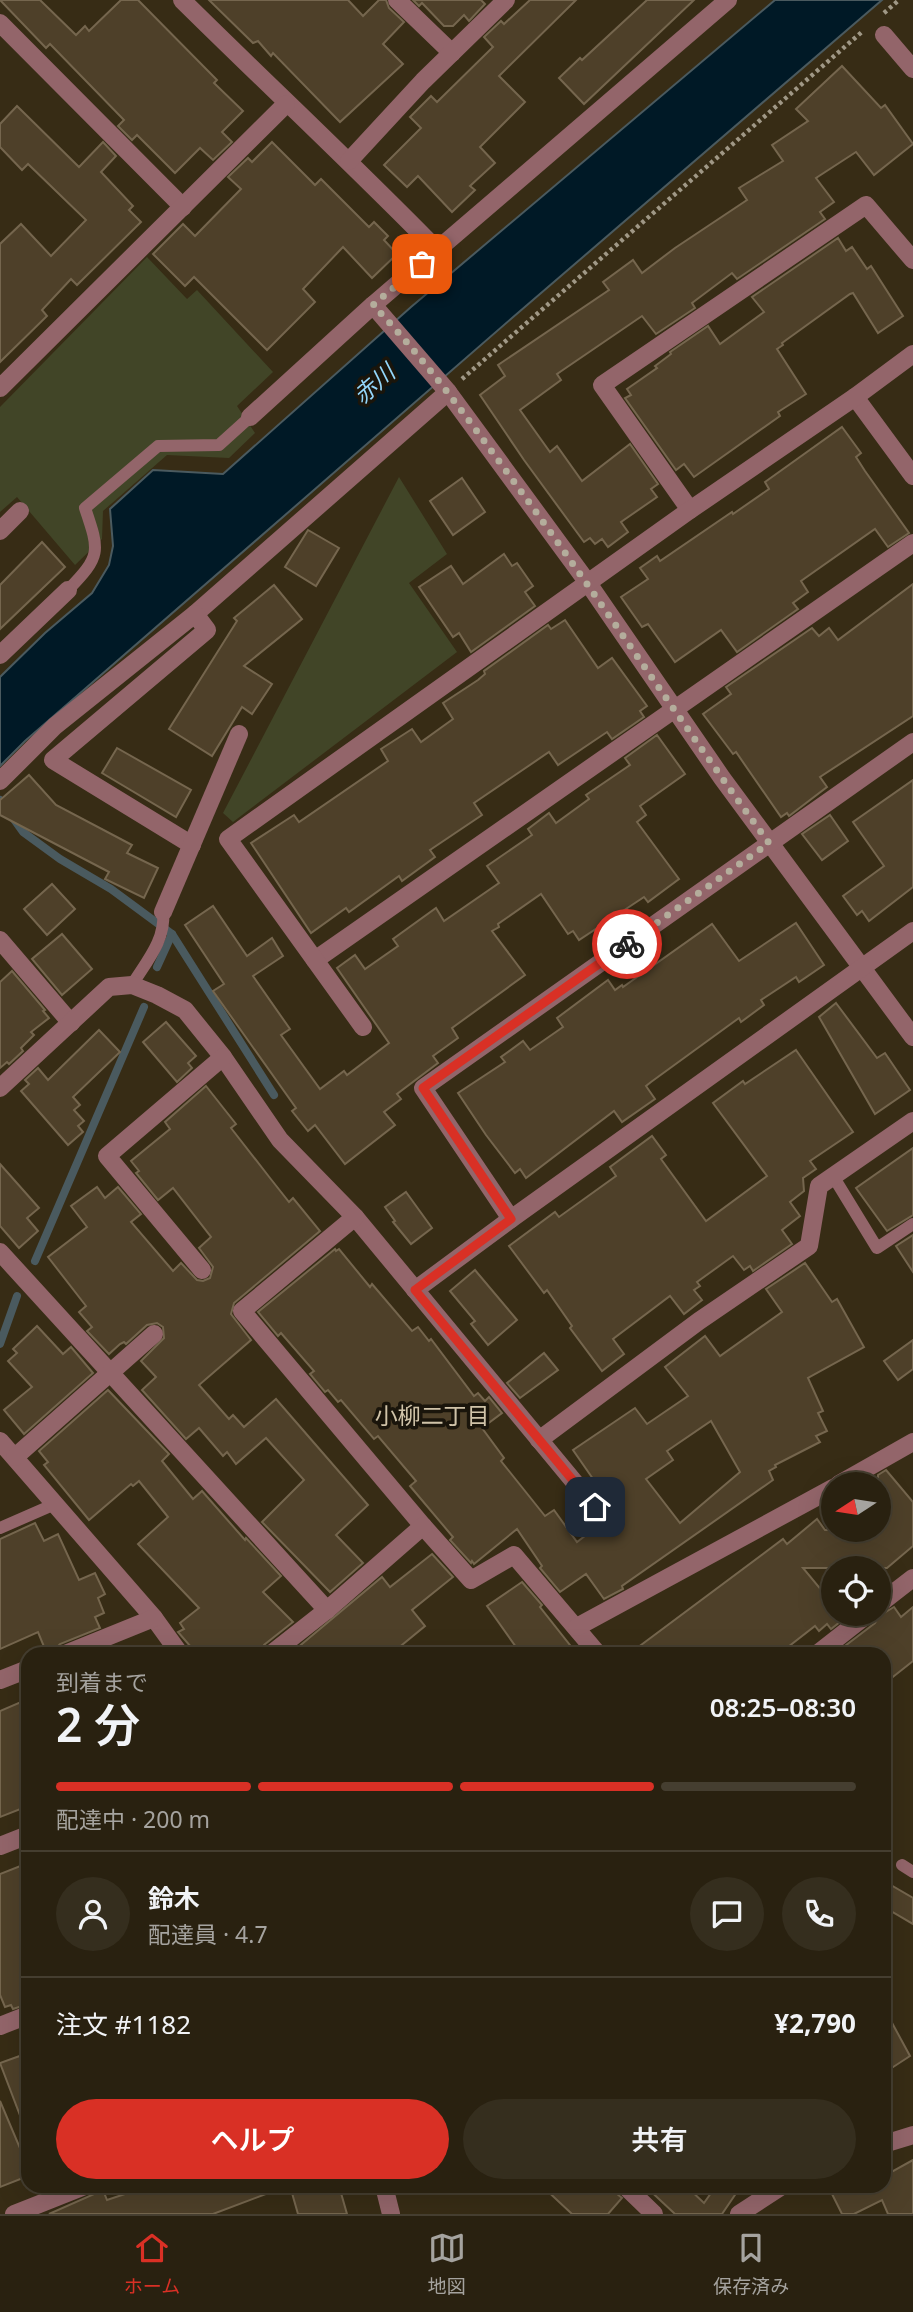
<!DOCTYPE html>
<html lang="ja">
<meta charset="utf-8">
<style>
:root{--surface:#292110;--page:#352e1e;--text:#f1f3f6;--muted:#a5a39f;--line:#453e30;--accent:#d93025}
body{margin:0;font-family:"Noto Sans","Noto Sans JP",sans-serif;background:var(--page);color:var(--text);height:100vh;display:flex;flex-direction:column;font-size:26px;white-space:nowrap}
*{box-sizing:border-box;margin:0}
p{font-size:23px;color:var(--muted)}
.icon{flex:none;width:38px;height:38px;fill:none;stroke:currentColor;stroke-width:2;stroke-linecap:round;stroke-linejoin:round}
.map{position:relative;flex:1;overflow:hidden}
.details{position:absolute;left:21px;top:1647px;width:870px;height:546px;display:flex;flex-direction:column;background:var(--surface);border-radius:21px;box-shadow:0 7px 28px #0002,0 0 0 2px var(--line)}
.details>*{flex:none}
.needle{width:46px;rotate:258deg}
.fabs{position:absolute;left:821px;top:1472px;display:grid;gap:14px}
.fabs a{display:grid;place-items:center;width:70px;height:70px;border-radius:50%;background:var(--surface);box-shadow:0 7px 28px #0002,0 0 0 2px var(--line);font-size:35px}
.pin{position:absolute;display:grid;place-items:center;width:60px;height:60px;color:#fff;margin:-30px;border-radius:14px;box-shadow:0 4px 10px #0006}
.courier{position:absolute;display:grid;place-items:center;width:70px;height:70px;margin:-35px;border:5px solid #d93025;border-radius:50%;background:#fff;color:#222;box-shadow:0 2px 9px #0007}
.overview em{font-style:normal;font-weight:600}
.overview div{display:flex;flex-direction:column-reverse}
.overview{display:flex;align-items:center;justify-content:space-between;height:119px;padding:0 35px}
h1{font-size:46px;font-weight:600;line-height:52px}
.bar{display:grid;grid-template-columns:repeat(4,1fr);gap:10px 7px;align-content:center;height:84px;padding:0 35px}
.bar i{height:9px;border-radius:5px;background:var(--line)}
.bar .selected{background:var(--accent)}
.bar p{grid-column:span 4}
.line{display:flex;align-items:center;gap:18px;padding:0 35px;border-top:2px solid var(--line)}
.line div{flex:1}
.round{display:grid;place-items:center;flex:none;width:74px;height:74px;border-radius:37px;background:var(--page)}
.button{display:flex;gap:14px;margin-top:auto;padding:14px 35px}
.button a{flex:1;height:80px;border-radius:42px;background:var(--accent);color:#fff;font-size:28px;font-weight:600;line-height:80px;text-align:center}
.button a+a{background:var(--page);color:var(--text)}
.dock{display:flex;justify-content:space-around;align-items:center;height:98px;border-top:2px solid var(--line);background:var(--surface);font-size:19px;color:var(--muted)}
.dock a{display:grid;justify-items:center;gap:4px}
.dock .selected{color:var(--accent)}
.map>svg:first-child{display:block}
</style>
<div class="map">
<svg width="913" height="2214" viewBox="0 0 913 2214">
<rect width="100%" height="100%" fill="#372c15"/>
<g fill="#414527">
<polygon points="147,257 187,299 197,290 273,372 237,406 255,433 229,458 167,455 103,511 102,539 75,565 17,497 0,512 0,407"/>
<polygon points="399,477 447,554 409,583 457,652 233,822 223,813"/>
</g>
<polygon fill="#001926" stroke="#4a5a5f" stroke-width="2" points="775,0 882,0 512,318 25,741 0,766 0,677 45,633 92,593 109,565 113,546 110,509 153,470 223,474 411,307"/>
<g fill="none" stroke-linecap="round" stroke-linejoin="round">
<g stroke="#4a5a5f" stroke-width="8">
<polyline points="0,800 23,832 60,859 111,889 172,934 274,1095"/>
<polyline points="157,967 172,934"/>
<polyline points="35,1261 144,1007"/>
<polyline points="0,1344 17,1296"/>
</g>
</g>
<g fill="#4e4029" stroke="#75664e" stroke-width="2" fill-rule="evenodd">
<polygon points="0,0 40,0 76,35 85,26 89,31 121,0 138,0 217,80 214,83 243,111 222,132 232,142 213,160 200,148 175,173 137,135 132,140 118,126 124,120 50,44 46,48"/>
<polygon points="209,0 348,0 363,16 379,0 386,0 389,8 404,22 383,44 403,64 340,122 273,53 271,56 258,41 253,43"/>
<polygon points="413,0 481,0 485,4 469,21 464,15 453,26 444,26 422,3 419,6"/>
<polygon points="530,0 576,0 499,76 525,102 480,147 495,163 470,186 475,190 452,212 418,176 407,187 384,165 421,128 410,117 431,96 437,102 493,47 484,37 501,21 504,24"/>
<polygon points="647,0 694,0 584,104 559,78 580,58 582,60"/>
<polygon points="842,66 881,108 885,105 913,144 874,175 856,152 816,178 834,202 820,212 825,219 737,279 732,273 692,303 695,308 656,334 642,316 557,374 561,380 520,410 550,452 557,446 582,481 630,444 658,484 651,489 657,497 621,522 628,532 608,547 602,539 595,544 590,538 584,542 524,460 480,395 505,376 498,365 609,290 603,282 633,260 642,273 675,248 747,200 739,188 783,161 772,145 808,121 796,109"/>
<polygon points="17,106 79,167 103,142 116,156 101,172 133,206 129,210 141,222 77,285 71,279 42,310 47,316 0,362 0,244 21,224 51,256 86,220 28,164 22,170 0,147 0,124"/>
<polygon points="272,142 315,185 321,179 369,227 374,222 388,236 384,240 397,254 372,278 343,247 303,289 315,302 267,350 194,277 185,286 153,254 183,224 195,236 241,189 228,177 248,158 252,162"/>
<polygon points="838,238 846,251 852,247 867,269 871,266 903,316 878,333 853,293 850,294 782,343 783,345 777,349 806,394 778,412 780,416 694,477 684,464 676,470 625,398 631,395 627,389 657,368 655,366 671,354 670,352 708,326 720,344 764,312 752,297"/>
<polygon points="842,427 861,453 856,457 865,471 909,533 888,547 875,529 801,581 808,592 793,603 798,609 737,652 721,630 675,662 648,624 642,627 621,597 648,579 640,568 657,556 660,561 732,512 733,514 769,489 765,482"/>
<polygon points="462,478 485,512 453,535 430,501"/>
<polygon points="308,530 339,548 316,586 285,567"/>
<polygon points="42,542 65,567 0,629 0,585"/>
<polygon points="504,554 512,566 517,563 533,586 525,592 535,606 471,652 459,633 453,637 419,587 451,566 463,584"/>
<polygon points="913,584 913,716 820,777 827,787 789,816 787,813 781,817 736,752 733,754 703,714 731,694 726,687 812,628 819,636 829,628 838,640"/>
<polygon points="274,585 302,619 244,666 272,684 252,714 242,707 212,756 169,729 237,621 234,618"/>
<polygon points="565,620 598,668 612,658 647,706 640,711 644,717 612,739 607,732 558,765 549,752 474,803 482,815 430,850 435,857 402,881 399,876 349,912 346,908 311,933 251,843 294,815 299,822 388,761 381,749 412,729 421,742 453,719 443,703 478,680 485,674 484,671 548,625 551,629"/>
<polygon points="657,735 685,774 640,806 646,815 637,822 679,879 648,902 644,897 579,940 573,931 568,934 541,894 498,924 499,927 492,931 525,975 452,1028 458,1038 433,1056 438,1063 397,1094 401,1099 384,1112 395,1125 345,1164 315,1125 308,1131 292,1111 296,1108 213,991 224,984 185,925 213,906 247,956 272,938 283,956 253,976 290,1029 281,1035 320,1089 344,1071 347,1075 389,1043 337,968 355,955 365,969 398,946 393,939 436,908 444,921 499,883 487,866 532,835 528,829 549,813 556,823 589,799 586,795 630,765 625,758"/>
<polygon points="117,748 191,790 176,817 102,773"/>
<polygon points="29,775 56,805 132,845 127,853 158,868 144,898 105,879 109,872 0,815 0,800"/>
<polygon points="913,780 913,887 869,921 862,911 857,915 843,896 884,866 853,822"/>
<polygon points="830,815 848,841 822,860 802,834"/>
<polygon points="52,884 75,909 47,935 24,909"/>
<polygon points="796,923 824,965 799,982 796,977 761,1000 764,1005 741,1022 739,1018 651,1082 646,1086 655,1099 622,1122 614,1111 526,1178 520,1169 515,1173 486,1135 458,1093 505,1062 501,1057 523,1041 530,1050 563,1027 557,1018 608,980 615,990 622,985 623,987 712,924 739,961"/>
<polygon points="62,934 92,969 62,995 32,959"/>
<polygon points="12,971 45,1010 43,1011 49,1018 31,1032 34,1035 21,1048 23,1051 9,1064 7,1062 0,1068 0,982"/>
<polygon points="836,1003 877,1058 885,1053 910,1090 875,1114 819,1017"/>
<polygon points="166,1022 196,1056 188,1063 192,1068 177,1082 143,1042"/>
<polygon points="99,1030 120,1052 73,1097 80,1105 74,1110 84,1121 78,1126 83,1132 68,1145 21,1091 29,1084 25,1080 38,1068 48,1080"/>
<polygon points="796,1050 853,1132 810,1161 816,1169 803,1178 804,1191 790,1202 800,1216 782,1230 792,1244 753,1271 750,1266 744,1270 733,1256 697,1282 700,1286 694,1290 702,1300 684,1314 670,1296 613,1339 624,1354 602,1371 570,1328 572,1326 547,1290 544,1293 509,1246 555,1212 559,1217 616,1176 610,1167 652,1136 666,1155 661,1159 706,1221 767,1176 713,1103 743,1081 745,1084"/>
<polygon points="206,1086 236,1124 231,1128 270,1178 289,1202 293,1198 320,1231 234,1303 231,1314 251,1340 199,1385 229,1419 233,1415 244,1427 276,1399 368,1505 336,1535 363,1563 330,1592 262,1522 304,1480 266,1438 236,1464 227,1452 223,1456 199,1428 186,1439 142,1390 156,1377 141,1361 164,1338 163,1327 157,1323 147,1325 126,1344 124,1342 120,1344 109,1354 87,1331 92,1327 79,1312 86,1306 48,1257 87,1227 71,1206 97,1187 105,1198 118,1187 141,1214 131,1222 173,1271 181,1263 197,1280 203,1281 210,1278 213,1267 199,1248 211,1237 173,1188 158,1200 136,1173 139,1171 131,1161 170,1129 165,1122"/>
<polygon points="913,1148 913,1215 887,1231 856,1188"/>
<polygon points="0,1164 39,1208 27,1218 38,1231 19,1248 0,1226"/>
<polygon points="406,1192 432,1228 411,1244 393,1222 395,1221 385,1207"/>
<polygon points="913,1235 913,1272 896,1246"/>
<path d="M 335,1249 L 336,1251 L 339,1249 L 370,1287 L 372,1284 L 412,1331 L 418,1327 L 429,1341 L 431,1339 L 474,1396 L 478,1393 L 485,1401 L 489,1397 L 502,1413 L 482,1428 L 504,1458 L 501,1461 L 545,1516 L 554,1510 L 577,1542 L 616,1512 L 573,1450 L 635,1408 L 647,1424 L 688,1396 L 665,1367 L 705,1336 L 720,1356 L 782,1312 L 766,1289 L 805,1263 L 832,1302 L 837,1299 L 864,1347 L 808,1378 L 823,1411 L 818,1413 L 827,1431 L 816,1436 L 820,1442 L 775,1465 L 776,1467 L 769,1471 L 773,1480 L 622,1586 L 623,1589 L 604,1599 L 586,1574 L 560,1592 L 540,1568 L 542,1566 L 517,1529 L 474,1564 L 472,1561 L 471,1563 L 450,1540 L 453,1537 L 410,1486 L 416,1481 L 378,1436 L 374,1439 L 341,1400 L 338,1402 L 328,1390 L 325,1392 L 310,1374 L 314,1371 L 281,1333 L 278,1336 L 258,1312 ZM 711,1421 L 740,1472 L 680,1523 L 646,1479 L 673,1460 L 667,1451 Z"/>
<polygon points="475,1270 517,1320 488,1345 471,1324 475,1321 450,1291"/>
<polygon points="37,1326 63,1354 71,1347 93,1373 24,1434 4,1410 32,1387 8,1361 17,1353 13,1349"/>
<polygon points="913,1340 913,1369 898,1380 884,1361"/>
<polygon points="544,1353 558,1370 520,1398 507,1383"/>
<polygon points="108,1390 169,1454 162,1461 193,1499 202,1491 245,1540 246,1538 281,1576 263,1592 293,1622 264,1645 260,1654 197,1654 178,1632 184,1629 180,1623 199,1608 138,1544 168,1517 139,1481 133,1486 131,1484 89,1520 44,1465 48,1462 39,1451"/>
<polygon points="886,1470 913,1502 913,1546 887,1568 803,1568 833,1604 833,1614 850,1614 831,1629 827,1624 819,1631 815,1626 779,1654 629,1654 783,1539 787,1544 817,1519 825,1530 878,1530 878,1475"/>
<polygon points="35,1523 44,1541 58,1534 79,1580 95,1573 105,1594 98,1598 104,1613 95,1617 100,1628 60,1644 56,1648 54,1654 47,1654 38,1632 0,1649 0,1539"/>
<polygon points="432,1554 453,1577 412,1610 425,1626 391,1654 290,1654 382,1577 390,1587"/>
<polygon points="522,1582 542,1605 540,1607 577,1654 521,1654 487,1606"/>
<polygon points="894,1607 901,1617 913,1607 913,1661 884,1684 884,1654 852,1654 845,1646 875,1623 879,1616"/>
<polygon points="28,1699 28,1806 0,1817 0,1711"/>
<polygon points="28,1863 28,2004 13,2009 11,2005 5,2007 0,1995 0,1874"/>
<polygon points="884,1881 913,1898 913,1924 884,1907"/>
<polygon points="884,2008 910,2056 884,2073"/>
<polygon points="28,2053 28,2131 26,2131 0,2063"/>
<polygon points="0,2101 28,2167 28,2176 0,2187"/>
<polygon points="913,2160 913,2214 888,2214 882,2200 854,2214 842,2214 828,2186 884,2186 884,2176"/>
<polygon points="149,2186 281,2186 282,2188 213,2214 49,2214 103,2190 107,2200"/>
<polygon points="290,2186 339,2186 347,2214 298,2214"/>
<polygon points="542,2186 614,2186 617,2194 622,2198 608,2214 572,2214"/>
<polygon points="645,2186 686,2186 704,2203 716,2186 741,2186 722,2214 675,2214"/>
</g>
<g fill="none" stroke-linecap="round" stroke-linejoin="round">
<g stroke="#a09886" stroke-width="4.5" stroke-dasharray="3.5 3.5" stroke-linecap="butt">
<polyline points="884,13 899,0"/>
<polyline points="462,379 863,31"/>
</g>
<g stroke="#93656a" stroke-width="12">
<path d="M 68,590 C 101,556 100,552 85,508 L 158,446 L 219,445 L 250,417"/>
<path d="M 132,985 C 146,962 166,940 163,912"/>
<polyline points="833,1176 877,1248 913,1224"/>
<polyline points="0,1528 55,1504"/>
<polyline points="902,1865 913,1872"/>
</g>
<g stroke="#93656a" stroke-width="18">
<path d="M 182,0 C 267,84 354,165 438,251"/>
<polyline points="397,0 452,53"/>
<polyline points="0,23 183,207"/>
<polyline points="884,35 913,69"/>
<polyline points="349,161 423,81 506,0"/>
<polyline points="373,305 448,392 588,583 722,778 913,1037"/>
<polyline points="0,388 286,104"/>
<polyline points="855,397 913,476"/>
<polyline points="250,417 373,305 728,0"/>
<polyline points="690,510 602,385 866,205 913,260"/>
<polyline points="0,531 20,511"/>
<polyline points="0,655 68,590"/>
<polyline points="0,781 55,726 195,614 448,392"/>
<polyline points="192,845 53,760 207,630 195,614"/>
<polyline points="163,912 239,734"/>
<polyline points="0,940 71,1023"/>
<polyline points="315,960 913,543"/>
<polyline points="363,1027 228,839 690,510 855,397 913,354"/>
<polyline points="0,1088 109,987 132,985 157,995 185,1010 223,1057 280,1140 355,1217 595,1507"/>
<polyline points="355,1217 242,1311 423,1526 471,1580 514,1555 598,1654"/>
<polyline points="511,1219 423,1088 913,742"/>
<polyline points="0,1252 327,1610"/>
<polyline points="202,1270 107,1156 223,1057"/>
<polyline points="415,1290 511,1219 913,931"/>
<polyline points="539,1440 699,1321 809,1246 819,1186 913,1121"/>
<polyline points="0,1441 154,1618 180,1654"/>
<polyline points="15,1457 154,1334"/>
<polyline points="839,1484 913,1442"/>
<polyline points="878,1605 913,1578"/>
<polyline points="577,1627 833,1488"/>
<polyline points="65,1654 154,1618"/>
<polyline points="271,1654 327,1610 423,1526"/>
<polyline points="817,1654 868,1614"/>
<polyline points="0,1680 28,1669"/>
<polyline points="0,1846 28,1835"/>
<polyline points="0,2026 28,2015"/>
<polyline points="884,2144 913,2135"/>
<polyline points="384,2186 391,2214"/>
<polyline points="625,2186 654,2214"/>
<polyline points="14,2214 85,2186"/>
<polyline points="739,2214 782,2186"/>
</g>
</g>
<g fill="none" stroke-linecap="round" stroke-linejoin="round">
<path stroke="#b4ad9c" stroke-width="7" stroke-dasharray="0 12.6" d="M 422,264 L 373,305 C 425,359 468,419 512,479 C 600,599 681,723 769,843 L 627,944"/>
<polyline stroke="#d93025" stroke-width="9" points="595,1507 415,1290 511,1219 423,1088 627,944"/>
</g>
<g text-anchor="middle" stroke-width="7" stroke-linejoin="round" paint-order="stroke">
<g font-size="23" font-style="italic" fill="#93d6fa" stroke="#1a150b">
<text transform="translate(374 384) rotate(-41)" y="8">赤川</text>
</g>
<g font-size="23" fill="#d0c3a8" stroke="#1a150b">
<text x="432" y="1424">小柳二丁目</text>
</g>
</g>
</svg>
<div class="fabs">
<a><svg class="needle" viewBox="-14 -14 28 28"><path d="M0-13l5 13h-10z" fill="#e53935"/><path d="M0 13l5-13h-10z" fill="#a5a39f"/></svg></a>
<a><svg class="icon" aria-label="locate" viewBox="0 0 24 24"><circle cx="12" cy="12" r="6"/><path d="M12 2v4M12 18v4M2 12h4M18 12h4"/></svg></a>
</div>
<div class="pin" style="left:422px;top:264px;background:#ea580c"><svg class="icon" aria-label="bag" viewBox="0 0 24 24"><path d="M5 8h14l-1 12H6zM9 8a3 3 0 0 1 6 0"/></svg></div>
<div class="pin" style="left:595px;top:1507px;background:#1f2937"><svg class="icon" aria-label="home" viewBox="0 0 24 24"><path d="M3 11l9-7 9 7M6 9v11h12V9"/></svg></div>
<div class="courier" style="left:627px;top:944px"><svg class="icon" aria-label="bike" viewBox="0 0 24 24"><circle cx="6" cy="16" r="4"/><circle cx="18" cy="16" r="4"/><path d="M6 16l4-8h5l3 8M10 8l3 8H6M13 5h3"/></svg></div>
<section class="details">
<div class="overview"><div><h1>2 分</h1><p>到着まで</p></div><em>08:25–08:30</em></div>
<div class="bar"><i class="selected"></i><i class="selected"></i><i class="selected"></i><i></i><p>配達中 · 200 m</p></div>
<div class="line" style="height:126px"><a class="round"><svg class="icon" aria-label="person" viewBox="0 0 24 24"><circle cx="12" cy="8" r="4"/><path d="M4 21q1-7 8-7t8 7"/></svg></a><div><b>鈴木</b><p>配達員 · 4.7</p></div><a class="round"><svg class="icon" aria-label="chat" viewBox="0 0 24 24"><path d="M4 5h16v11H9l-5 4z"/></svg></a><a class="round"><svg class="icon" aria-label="phone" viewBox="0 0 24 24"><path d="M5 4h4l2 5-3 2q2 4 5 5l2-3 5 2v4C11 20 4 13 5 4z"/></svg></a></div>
<div class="line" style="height:91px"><div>注文 #1182</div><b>¥2,790</b></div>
<div class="button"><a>ヘルプ</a><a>共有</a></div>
</section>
</div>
<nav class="dock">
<a class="selected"><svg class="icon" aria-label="home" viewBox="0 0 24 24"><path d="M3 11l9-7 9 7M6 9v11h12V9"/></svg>ホーム</a>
<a><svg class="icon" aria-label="map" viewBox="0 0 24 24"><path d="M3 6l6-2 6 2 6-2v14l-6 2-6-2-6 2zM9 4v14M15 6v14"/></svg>地図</a>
<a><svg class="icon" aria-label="saved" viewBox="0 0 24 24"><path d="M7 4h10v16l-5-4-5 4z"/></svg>保存済み</a>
</nav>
